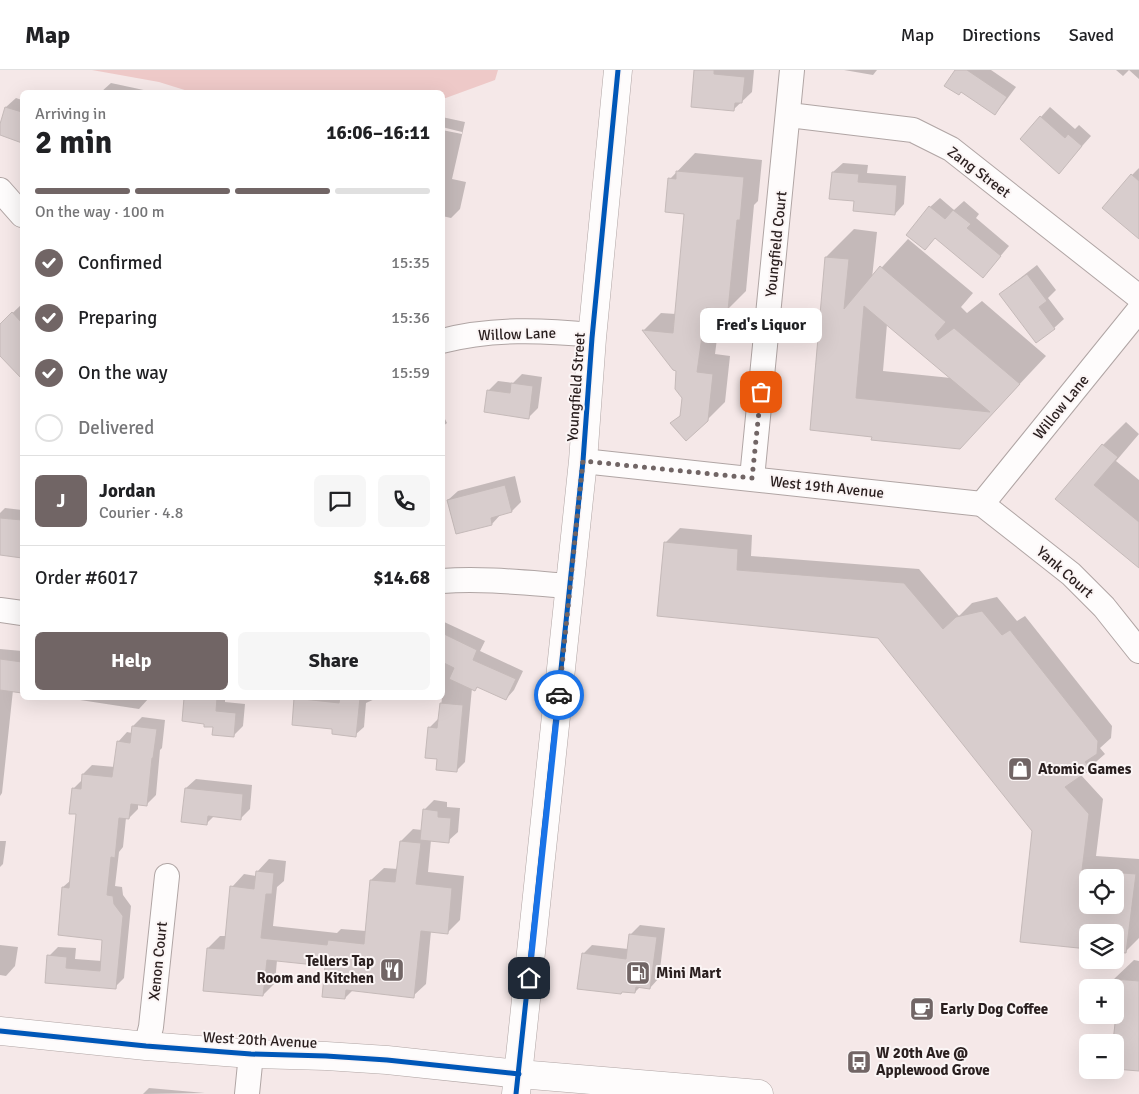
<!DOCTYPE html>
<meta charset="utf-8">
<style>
:root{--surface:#fff;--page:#f6f6f6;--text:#202124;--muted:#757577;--line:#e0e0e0;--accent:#716565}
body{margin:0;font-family:Signika,sans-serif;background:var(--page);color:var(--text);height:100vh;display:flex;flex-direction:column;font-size:19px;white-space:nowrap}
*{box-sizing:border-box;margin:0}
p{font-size:16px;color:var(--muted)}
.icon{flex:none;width:28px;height:28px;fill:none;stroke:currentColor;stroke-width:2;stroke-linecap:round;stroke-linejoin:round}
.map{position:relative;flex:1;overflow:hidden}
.details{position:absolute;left:20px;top:20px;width:425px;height:610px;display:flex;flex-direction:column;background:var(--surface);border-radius:8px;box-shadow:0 5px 20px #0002}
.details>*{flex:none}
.tools{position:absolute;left:1079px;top:799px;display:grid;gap:10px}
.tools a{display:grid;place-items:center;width:45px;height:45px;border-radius:8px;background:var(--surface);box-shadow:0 5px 20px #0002;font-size:25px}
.pin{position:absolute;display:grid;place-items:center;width:42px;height:42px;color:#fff;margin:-21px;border-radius:10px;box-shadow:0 2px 8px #0006}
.courier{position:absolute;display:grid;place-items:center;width:50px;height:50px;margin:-25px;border:4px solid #1a73e8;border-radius:50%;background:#fff;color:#222;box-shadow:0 1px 6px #0007}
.bubble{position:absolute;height:35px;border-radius:8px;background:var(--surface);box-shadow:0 5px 20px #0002;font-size:16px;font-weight:700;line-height:35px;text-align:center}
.headline em{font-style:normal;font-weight:700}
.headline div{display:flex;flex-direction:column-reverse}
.headline{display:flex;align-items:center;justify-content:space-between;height:85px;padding:0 15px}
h1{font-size:32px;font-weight:700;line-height:38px}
.bar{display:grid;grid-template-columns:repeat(4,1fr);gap:8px 5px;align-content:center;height:60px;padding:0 15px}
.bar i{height:6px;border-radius:4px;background:var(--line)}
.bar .active{background:var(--accent)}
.bar p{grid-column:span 4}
.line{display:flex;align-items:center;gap:12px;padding:0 15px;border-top:1px solid var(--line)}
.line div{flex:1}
.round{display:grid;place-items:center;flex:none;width:52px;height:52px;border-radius:8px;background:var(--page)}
ol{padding:0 15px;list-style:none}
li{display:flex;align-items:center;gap:15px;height:55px}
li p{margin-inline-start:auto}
li .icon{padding:5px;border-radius:50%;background:var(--accent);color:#fff;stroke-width:4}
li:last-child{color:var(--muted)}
li i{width:28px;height:28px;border:2px solid var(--line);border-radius:50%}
.cta{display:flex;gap:10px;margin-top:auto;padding:10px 15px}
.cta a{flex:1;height:58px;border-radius:8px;background:var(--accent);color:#fff;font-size:20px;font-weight:700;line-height:58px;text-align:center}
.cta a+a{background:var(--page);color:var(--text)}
header{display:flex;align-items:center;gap:30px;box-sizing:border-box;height:70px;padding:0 25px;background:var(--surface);border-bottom:1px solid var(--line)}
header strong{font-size:24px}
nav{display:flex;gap:28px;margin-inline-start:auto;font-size:18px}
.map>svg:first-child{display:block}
</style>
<header>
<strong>Map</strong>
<nav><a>Map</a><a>Directions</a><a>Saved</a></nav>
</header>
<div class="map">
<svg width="1139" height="1024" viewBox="0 0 1139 1024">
<rect width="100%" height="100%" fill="#f5e8e8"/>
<polygon fill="#eec9c8" points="92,0 498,0 495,10 443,29 442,22 191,22 159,12"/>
<g fill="#0003" fill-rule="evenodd">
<polygon points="696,0 754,0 752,22 733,40"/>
<polygon points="844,0 877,0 873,5"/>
<polygon points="956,0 991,0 1016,17 1004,33 995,43"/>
<polygon points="1116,0 1139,0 1139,9 1129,0 1123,6"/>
<polygon points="111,13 153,22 101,22"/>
<polygon points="16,28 22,30 22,71 0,64 0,58 6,37"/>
<polygon points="1050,37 1075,59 1079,55 1091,66 1068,92 1021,69"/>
<polygon points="442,47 465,52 452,109 466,112 460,139 451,148 442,146 442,60 462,64 462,62 442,57"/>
<polygon points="695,83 762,90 758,131 754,135 746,221 728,239 721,238 715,284 730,286 725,332 707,350 672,353 682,344 683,327 678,300 644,260 661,243 676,244 685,143 670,109"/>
<polygon points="843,93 868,95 867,103 906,106 904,134 895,144 856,130 833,102"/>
<polygon points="1139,98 1139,162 1132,105"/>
<polygon points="940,128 954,140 964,131 979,144 976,148 1009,176 992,196 936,167 930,137"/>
<path d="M 854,159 L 877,162 L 872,208 L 908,169 L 973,223 L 961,237 L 967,243 L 982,231 L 1046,286 L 960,378 L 811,359 L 826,187 ZM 887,254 L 951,308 L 883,301 Z"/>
<polygon points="1037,195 1056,220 1048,228 1064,249 1054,258 1001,224 1011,215"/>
<polygon points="22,234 22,307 0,284 0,255"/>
<polygon points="522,304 542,307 538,338 529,347 488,321 498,311 513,313"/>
<polygon points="442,343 447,353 442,357"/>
<polygon points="1126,352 1139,364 1116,391 1139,410 1139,497 1057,429 1103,375"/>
<polygon points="515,406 521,432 512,441 501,444 492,454 448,430 458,421"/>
<polygon points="5,438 22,440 22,486 0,484 0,443"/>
<path d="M 680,458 L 752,465 L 751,486 L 919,499 L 959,546 L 972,533 L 997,527 L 1017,551 L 1025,546 L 1112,656 L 1111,668 L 1100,678 L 1105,684 L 1081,705 L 1103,729 L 1096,786 L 1139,789 L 1139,868 L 1125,882 L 1115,881 L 1115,862 L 1088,862 L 1034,761 L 878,567 L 665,473 ZM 1088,808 L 1115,808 L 1115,835 L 1088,835 Z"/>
<polygon points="442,551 485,571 480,581 523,601 514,620 506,629 478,616 475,619 472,618 465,692 456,701 438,688 429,658 438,649 439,650 442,628"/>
<polygon points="0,579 22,581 22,620 13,620 2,723 0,726"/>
<polygon points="81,628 149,628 139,639 80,630"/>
<polygon points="185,628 225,628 225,632 245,634 243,656 233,666 205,652 183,650"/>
<polygon points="297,628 377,628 366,633 364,657 355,665 334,658 296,629"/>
<polygon points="142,647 165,650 162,678 160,680 156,725 147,734 138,734 138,739 129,748 126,748 123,777 119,782 115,816 122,817 123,825 131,836 124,908 115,917 47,912 49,886 58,877 76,878 75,889 102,891 103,869 63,817 71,810 78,743 73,719 83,709 83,704 92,695 115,697 118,672 127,662 132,663 133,656"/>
<polygon points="196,709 252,715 250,739 240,749 214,746 207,753 186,718"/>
<polygon points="434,730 447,732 447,737 460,738 458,762 448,771 431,770 428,802 464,806 460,850 447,863 431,861 426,914 413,926 353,920 345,928 327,894 277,890 275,913 263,925 208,878 220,866 226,866 232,817 244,804 256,806 257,802 269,789 286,791 284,811 277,817 273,856 337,863 341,859 366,861 371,810 384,798 398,799 401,771 413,759 422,760 424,740"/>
<polygon points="0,771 6,771 3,794 0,797"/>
<polygon points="640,855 665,858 659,908 650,918 640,917 635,922 583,884 592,875 628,879 630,865"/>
<polygon points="0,875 18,877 15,896 6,906 0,905"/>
<polygon points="1134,890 1139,891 1139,1000 1115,998 1114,972 1118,934 1115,933 1114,909"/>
<polygon points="149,1018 205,1023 143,1024"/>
</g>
<g fill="#d8cdcd" stroke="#c5bab9" fill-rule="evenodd">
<polygon points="694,0 714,0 714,4 745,7 742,33 735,33 734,41 691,37"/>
<polygon points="955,0 967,0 1007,27 995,45 961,22 959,25 944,16"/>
<polygon points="5,37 22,42 22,73 0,65 0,54"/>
<polygon points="1040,46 1065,68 1068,64 1082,76 1059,104 1020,69"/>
<polygon points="676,101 744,107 740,150 737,150 728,240 706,238 697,302 713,304 708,351 686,371 670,353 680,346 682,328 675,319 676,301 673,300 642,260 673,263 684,144 665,142 668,108 676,109"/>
<polygon points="832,102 859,104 858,112 897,115 895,145 853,141 854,131 829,129"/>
<polygon points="1131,104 1139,111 1139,169 1102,138"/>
<polygon points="929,136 945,149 953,140 971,154 967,158 1001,186 983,208 935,168 925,180 906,165"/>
<path d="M 825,187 L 849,189 L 844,239 L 880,196 L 946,252 L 935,265 L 938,270 L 954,258 L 1020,314 L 960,379 L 871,370 L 872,367 L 810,360 ZM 864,236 L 990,342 L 856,328 Z"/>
<polygon points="1027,204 1047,231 1039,237 1055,259 1036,273 999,224"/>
<polygon points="12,242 22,253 22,309 0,286 0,254"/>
<polygon points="511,313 533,316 529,349 484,342 487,320 510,323"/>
<polygon points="1102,374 1118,387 1094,415 1139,452 1139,498 1055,429"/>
<polygon points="505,415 512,442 491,448 492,455 456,464 447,430"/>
<polygon points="0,448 22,450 22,488 0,485"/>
<path d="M 664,472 L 738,479 L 737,500 L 904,513 L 943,559 L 956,547 L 982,541 L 1002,565 L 1010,560 L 1098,671 L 1097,684 L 1085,692 L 1091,699 L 1065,717 L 1089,744 L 1082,800 L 1136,804 L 1126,883 L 1115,882 L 1115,862 L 1088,862 L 1088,879 L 1020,872 L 1032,761 L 878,568 L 657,546 ZM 1088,808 L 1115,808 L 1115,835 L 1088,835 Z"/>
<polygon points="442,563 477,580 473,590 516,609 506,630 477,617 475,621 449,609 454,598 444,593 444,592 442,593"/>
<polygon points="0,589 22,592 22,623 0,620"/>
<polygon points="184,628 217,628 216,641 236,643 234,667 212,665 213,657 204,657 204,654 182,651"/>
<polygon points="294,628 339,633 340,628 360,628 356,667 332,664 332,659 292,655"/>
<polygon points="440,633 463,635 457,702 436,700 437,689 425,688 428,657 437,658"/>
<polygon points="132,656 157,659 153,688 152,688 147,736 131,734 129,749 119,748 115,788 111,787 107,825 113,826 114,834 123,846 116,919 45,913 47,885 67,887 66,898 100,901 102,870 58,865 62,817 69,818 76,744 69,744 72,718 81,719 82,704 112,707 117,671 130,673"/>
<polygon points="185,718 243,724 241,750 208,746 207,755 181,752"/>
<polygon points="423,739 438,741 438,747 451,748 449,773 420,770"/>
<polygon points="400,771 421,773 416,814 452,818 448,864 421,861 414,928 346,920 345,929 322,927 325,896 267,890 263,926 203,921 207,878 224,879 230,816 254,819 256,801 274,803 272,824 266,824 261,868 327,875 328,870 364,874 370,810 395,812"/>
<polygon points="629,864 657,867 650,919 636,917 635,923 622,922 621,924 577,919 582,883 626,889"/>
<polygon points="1115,909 1139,911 1139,1001 1115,999 1115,972 1113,972 1117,935 1115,934"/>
</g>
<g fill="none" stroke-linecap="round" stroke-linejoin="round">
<defs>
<g id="minor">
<polyline points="789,45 913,60 951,79 1139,227"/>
<polyline points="0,120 22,145"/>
<path d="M 442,271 C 491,258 543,260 592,265"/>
<polyline points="583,391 982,434"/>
<polyline points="752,408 792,0"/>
<polyline points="982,434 1139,240"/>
<polyline points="982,434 1071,504 1104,537 1139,581"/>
<path d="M 442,511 C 485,508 527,513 570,516"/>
<polyline points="0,540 22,543"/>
<polyline points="146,976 151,957 167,806"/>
<polyline points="247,1024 251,984"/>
</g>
<g id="tertiary">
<polyline points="0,961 146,976 251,984 326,986 387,990 519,1004 759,1024"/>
<polyline points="516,1024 583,391 592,268 618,0"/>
</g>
</defs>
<use href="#minor" stroke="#b0a5a4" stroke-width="26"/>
<use href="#tertiary" stroke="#b0a5a4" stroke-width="29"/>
<use href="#minor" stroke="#fefcfc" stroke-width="24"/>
<use href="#tertiary" stroke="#fefcfc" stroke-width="28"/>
<defs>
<g id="cycleway">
<polyline points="0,961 146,976 251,984 326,986 387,990 519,1004"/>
<polyline points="516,1024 583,391 592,268 618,0"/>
</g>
</defs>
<use href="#cycleway" stroke="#fbf5f5" stroke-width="8"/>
<use href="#cycleway" stroke="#0057b8" stroke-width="5"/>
</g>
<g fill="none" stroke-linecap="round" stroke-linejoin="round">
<polyline stroke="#716565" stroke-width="5" stroke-dasharray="0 9" points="559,625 583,391 752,408 761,322"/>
<polyline stroke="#1a73e8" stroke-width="6" points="529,908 559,625"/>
</g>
<defs>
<symbol id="shop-square" viewBox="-11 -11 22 22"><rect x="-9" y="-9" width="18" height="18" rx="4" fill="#716565" stroke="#fbf5f5"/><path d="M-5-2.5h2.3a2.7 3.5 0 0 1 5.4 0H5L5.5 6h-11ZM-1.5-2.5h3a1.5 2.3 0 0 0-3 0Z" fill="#fff"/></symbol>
<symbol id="restaurant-square" viewBox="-11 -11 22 22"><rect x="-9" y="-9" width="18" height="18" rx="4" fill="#716565" stroke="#fbf5f5"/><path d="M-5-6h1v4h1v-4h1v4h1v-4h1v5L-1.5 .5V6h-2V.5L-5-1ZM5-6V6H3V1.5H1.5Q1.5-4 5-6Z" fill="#fff"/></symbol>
<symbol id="fuel-square" viewBox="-11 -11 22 22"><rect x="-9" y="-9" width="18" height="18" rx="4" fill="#716565" stroke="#fbf5f5"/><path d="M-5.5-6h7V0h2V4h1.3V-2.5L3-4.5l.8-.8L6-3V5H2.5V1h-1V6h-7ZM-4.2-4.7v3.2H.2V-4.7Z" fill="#fff"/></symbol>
<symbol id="cafe-square" viewBox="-11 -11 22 22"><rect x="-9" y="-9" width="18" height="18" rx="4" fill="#716565" stroke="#fbf5f5"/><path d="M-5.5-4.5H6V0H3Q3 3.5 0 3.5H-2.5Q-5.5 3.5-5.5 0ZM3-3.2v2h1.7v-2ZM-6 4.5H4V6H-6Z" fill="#fff"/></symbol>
<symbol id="bus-square" viewBox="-11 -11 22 22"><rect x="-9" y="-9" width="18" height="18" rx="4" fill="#716565" stroke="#fbf5f5"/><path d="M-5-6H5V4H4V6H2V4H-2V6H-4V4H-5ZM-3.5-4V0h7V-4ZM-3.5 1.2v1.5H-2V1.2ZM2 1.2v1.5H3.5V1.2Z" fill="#fff"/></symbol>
</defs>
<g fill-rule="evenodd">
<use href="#shop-square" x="1006" y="685" width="28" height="28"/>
<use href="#restaurant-square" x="378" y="886" width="28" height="28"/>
<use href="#fuel-square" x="624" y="889" width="28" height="28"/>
<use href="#cafe-square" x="908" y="925" width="28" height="28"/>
<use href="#bus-square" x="845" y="978" width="28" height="28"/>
</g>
<g text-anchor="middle" stroke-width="4" stroke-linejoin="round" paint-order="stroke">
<g font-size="15" fill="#2a1f1f" stroke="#fbf5f5">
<text transform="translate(979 102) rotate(37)" y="5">Zang Street</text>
<text transform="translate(776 174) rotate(-84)" y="5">Youngfield Court</text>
<text transform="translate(517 264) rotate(-2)" y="5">Willow Lane</text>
<text transform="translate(576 317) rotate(-86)" y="5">Youngfield Street</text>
<text transform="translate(1061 337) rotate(-51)" y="5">Willow Lane</text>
<text transform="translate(827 417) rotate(6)" y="5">West 19th Avenue</text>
<text transform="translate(1065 502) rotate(41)" y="5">Yank Court</text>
<text transform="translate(158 891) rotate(-84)" y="5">Xenon Court</text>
<text transform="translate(260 970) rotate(3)" y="5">West 20th Avenue</text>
</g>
<g font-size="15" font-weight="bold" fill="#2a1f1f" stroke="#fbf5f5" text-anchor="start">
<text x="1038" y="704">Atomic Games</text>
<text x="374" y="896" text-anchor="end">Tellers Tap<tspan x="374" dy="17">Room and Kitchen</tspan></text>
<text x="656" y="908">Mini Mart</text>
<text x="940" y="944">Early Dog Coffee</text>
<text x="876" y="988">W 20th Ave @<tspan x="876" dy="17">Applewood Grove</tspan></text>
</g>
</g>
</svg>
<div class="tools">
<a><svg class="icon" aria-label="locate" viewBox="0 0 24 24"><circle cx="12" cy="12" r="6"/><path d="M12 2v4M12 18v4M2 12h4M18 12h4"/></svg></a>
<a><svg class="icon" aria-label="layers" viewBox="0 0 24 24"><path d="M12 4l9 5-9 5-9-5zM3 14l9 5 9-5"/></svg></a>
<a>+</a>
<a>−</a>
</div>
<div class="pin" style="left:761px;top:322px;background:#ea580c"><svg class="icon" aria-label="bag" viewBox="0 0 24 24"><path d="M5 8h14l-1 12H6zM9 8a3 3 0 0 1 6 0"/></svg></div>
<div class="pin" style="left:529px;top:908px;background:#1f2937"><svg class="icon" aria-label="home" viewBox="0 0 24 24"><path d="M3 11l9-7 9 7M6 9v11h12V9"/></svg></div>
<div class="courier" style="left:559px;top:625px"><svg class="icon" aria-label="car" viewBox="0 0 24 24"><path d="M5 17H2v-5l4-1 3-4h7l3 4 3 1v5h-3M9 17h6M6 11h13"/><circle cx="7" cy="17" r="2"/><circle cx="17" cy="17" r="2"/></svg></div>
<div class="bubble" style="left:700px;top:238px;width:122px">Fred's Liquor</div>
<section class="details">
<div class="headline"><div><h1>2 min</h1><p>Arriving in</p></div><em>16:06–16:11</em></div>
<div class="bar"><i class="active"></i><i class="active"></i><i class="active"></i><i></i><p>On the way · 100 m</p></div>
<ol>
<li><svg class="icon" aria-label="check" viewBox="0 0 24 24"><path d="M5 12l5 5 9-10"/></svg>Confirmed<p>15:35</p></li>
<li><svg class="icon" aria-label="check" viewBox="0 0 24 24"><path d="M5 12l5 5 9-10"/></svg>Preparing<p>15:36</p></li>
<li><svg class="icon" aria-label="check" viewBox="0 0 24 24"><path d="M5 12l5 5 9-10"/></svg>On the way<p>15:59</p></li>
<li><i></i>Delivered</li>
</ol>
<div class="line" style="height:90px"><b class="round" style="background:var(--accent);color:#fff">J</b><div><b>Jordan</b><p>Courier · 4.8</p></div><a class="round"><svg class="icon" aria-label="chat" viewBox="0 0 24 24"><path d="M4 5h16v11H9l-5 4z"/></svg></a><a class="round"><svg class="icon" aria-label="phone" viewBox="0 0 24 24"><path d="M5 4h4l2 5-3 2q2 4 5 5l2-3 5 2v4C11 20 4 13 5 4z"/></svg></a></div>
<div class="line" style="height:65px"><div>Order #6017</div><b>$14.68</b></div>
<div class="cta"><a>Help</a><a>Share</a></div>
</section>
</div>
